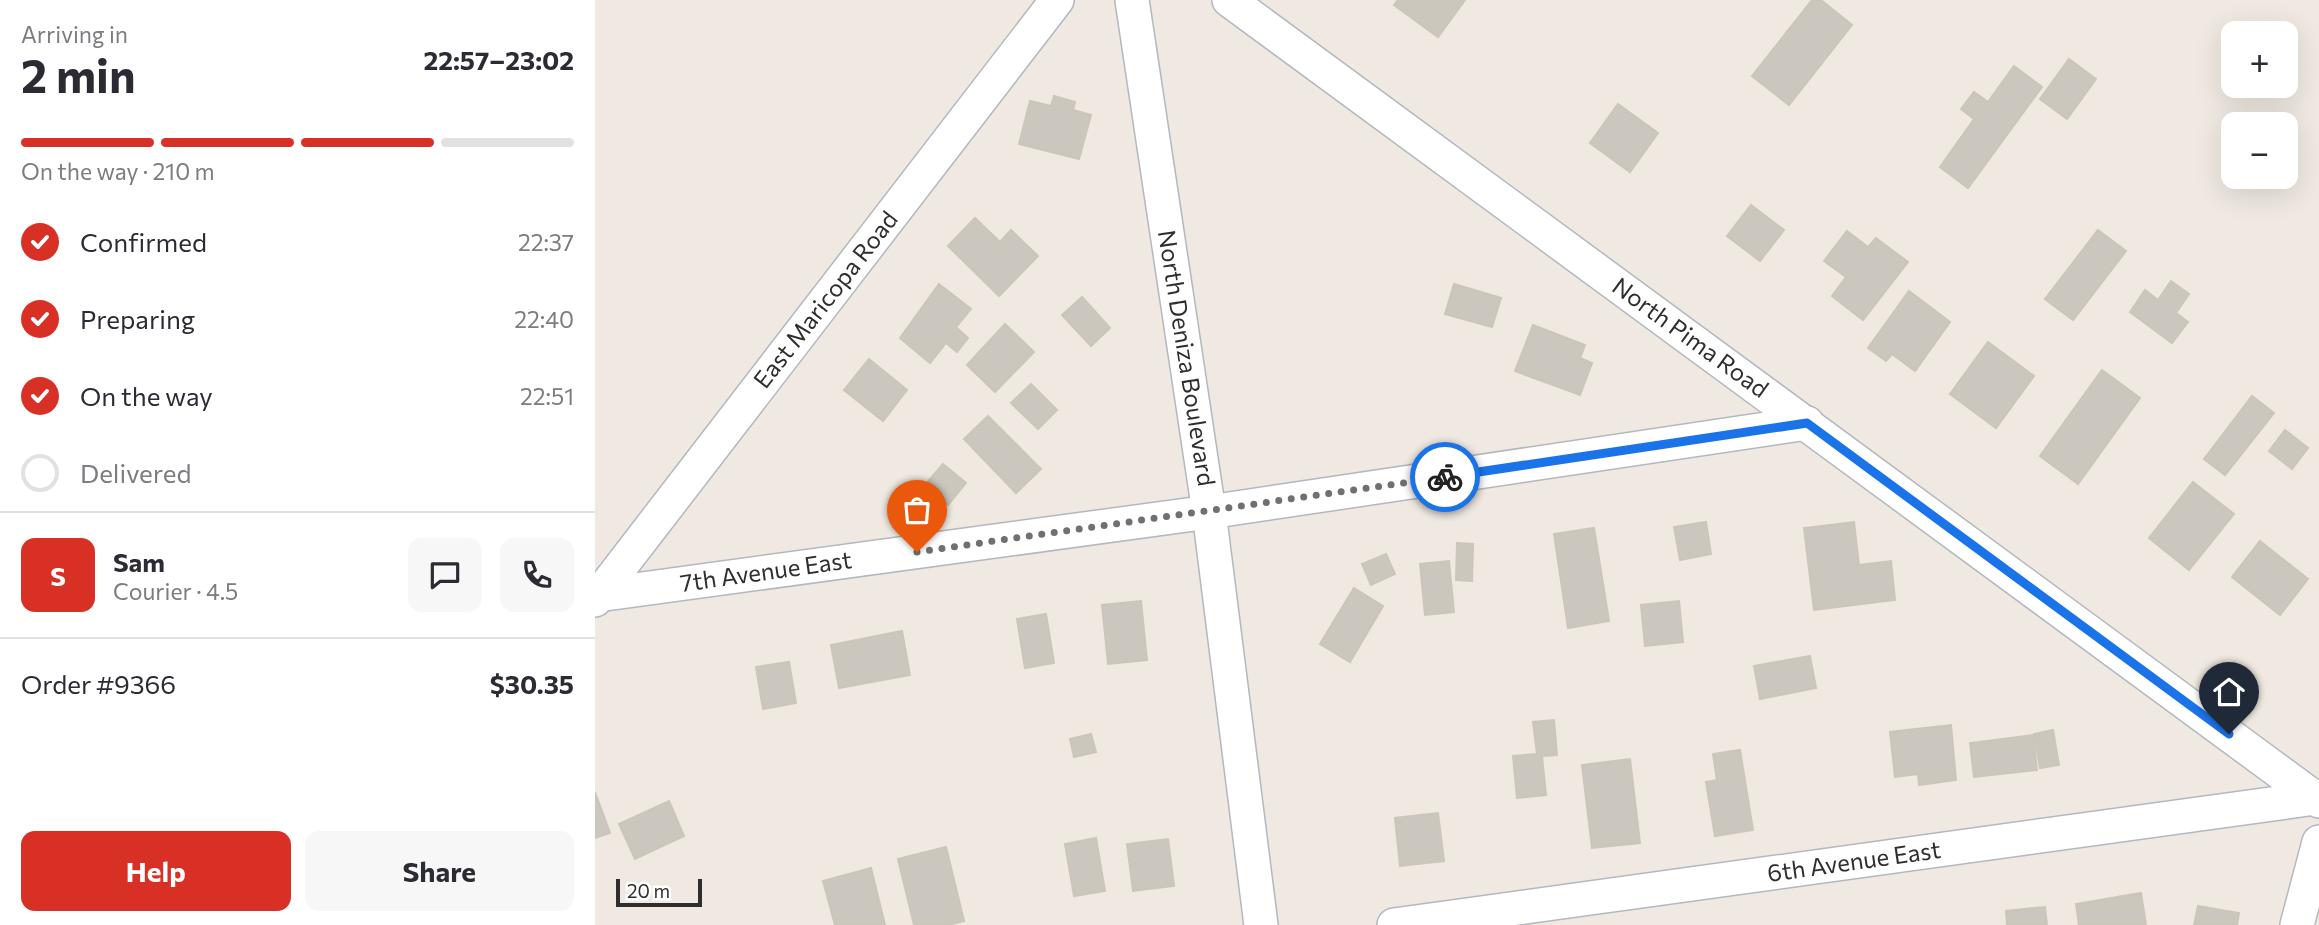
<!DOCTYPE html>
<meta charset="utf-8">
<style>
:root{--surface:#fff;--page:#f7f7f7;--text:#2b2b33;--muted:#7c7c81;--line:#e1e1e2;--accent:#d93025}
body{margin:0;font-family:Commissioner,sans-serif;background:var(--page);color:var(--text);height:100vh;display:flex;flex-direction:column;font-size:26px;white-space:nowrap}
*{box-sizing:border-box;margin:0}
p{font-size:23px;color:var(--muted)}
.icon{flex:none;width:38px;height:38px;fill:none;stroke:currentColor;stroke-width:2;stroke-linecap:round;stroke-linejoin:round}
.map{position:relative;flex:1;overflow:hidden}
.side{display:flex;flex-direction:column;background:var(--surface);width:595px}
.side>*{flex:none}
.controls{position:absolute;left:1626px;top:21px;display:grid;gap:14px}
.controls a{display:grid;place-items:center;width:77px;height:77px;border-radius:14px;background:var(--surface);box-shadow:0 7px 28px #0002;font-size:35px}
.scale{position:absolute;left:21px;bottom:18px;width:86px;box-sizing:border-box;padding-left:7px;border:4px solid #2e2e2e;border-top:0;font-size:19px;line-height:24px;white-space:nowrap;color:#2e2e2e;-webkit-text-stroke:5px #fff;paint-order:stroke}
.pin{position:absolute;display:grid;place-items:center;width:60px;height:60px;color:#fff;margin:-72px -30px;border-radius:50% 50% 50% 0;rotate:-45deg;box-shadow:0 0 7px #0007}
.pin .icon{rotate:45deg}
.courier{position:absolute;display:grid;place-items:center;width:70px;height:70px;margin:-35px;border:5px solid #1a73e8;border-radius:50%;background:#fff;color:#222;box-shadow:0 2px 9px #0007}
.summary em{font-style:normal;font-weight:700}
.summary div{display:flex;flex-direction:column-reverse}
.summary{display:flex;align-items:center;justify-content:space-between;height:119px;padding:0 21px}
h1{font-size:46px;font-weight:700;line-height:52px}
.bar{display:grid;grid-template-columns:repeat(4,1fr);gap:10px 7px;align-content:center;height:84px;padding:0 21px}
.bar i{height:9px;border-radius:5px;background:var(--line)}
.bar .on{background:var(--accent)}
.bar p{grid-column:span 4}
.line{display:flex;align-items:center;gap:18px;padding:0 21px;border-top:2px solid var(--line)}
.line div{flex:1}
.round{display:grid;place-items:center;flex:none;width:74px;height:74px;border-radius:14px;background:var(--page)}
ol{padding:0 21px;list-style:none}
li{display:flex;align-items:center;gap:21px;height:77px}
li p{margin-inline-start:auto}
li .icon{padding:7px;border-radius:50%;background:var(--accent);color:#fff;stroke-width:4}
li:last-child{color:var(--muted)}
li i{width:38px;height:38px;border:4px solid var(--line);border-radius:50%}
.action{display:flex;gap:14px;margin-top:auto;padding:14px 21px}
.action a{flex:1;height:80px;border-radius:14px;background:var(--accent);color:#fff;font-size:28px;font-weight:700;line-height:80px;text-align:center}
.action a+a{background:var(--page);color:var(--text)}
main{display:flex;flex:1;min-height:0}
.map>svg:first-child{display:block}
</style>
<main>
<section class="side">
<div class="summary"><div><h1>2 min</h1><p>Arriving in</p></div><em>22:57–23:02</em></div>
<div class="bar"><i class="on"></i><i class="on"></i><i class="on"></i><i></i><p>On the way · 210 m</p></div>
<ol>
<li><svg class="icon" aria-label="check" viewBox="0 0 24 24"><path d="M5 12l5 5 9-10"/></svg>Confirmed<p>22:37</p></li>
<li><svg class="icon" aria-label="check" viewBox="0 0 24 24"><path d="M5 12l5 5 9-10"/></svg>Preparing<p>22:40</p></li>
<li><svg class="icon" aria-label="check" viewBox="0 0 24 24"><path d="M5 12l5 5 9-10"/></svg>On the way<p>22:51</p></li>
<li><i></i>Delivered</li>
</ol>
<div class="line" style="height:126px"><b class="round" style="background:var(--accent);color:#fff">S</b><div><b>Sam</b><p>Courier · 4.5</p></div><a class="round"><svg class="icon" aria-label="chat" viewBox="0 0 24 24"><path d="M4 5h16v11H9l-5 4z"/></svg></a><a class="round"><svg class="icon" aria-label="phone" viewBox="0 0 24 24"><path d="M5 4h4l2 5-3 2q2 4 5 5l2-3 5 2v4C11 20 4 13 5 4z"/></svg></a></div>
<div class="line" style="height:91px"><div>Order #9366</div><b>$30.35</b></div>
<div class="action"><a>Help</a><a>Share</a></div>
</section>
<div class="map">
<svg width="1724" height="925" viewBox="0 0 1724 925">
<rect width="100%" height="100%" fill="#efe9e1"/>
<g fill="#cbc7bf" stroke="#cbc5ba" stroke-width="2">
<polygon points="803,0 870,0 843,37 799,5"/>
<polygon points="1217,0 1226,0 1257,25 1194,105 1157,76"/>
<polygon points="1474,59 1501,79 1472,119 1445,99"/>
<polygon points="1419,66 1447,87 1373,188 1345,167 1379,119 1366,109 1379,92 1393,102"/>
<polygon points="459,96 480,102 478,110 496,115 484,159 424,144 435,101 456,106"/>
<polygon points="1023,104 1063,133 1035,172 995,143"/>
<polygon points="1156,205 1189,230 1165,261 1132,236"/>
<polygon points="380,218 405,242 416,230 443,256 404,296 353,246"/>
<polygon points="1503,230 1531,251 1478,320 1450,299"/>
<polygon points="1252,231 1273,247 1281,238 1313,262 1268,320 1237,296 1251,277 1229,261"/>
<polygon points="1576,281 1594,294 1581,313 1593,322 1577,343 1535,312 1550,290 1563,300"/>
<polygon points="344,284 376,309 361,327 373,338 362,352 351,343 335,363 305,338"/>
<polygon points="859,284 906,298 897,327 850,314"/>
<polygon points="1314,291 1355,322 1320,371 1297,354 1291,361 1273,348"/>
<polygon points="487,297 515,328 496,346 467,315"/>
<polygon points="410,324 439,352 400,392 372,365"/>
<polygon points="938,325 990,345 985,358 997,363 985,395 920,371"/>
<polygon points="1393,342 1439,376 1401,428 1355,394"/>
<polygon points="274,359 312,390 288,421 249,390"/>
<polygon points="1507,370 1545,398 1483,484 1445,456"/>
<polygon points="436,384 462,410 443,429 416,403"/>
<polygon points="1657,396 1679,413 1630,475 1609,459"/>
<polygon points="393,416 446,469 421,493 369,439"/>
<polygon points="1690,430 1713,448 1697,469 1674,451"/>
<polygon points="348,464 371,483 353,505 330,485"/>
<polygon points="1598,482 1639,514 1594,570 1554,538"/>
<polygon points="1111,522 1116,554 1085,560 1079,527"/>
<polygon points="1259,522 1264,565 1296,561 1300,600 1219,610 1209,528"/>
<polygon points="999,528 1014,621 973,628 959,534"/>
<polygon points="1665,541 1713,579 1685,615 1637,577"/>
<polygon points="862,543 878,544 877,581 861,580"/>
<polygon points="791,554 800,574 776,585 767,564"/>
<polygon points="854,561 859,612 830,615 825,564"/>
<polygon points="759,588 788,606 755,662 725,644"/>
<polygon points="546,601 552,660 513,664 507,605"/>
<polygon points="1084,601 1088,642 1050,646 1046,605"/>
<polygon points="451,614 459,663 430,668 422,619"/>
<polygon points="307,631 315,675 244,688 236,645"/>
<polygon points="1215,656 1221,688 1165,699 1159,666"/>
<polygon points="194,662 201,703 168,709 161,667"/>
<polygon points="959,720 962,755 947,756 951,795 922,798 918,756 942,754 938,722"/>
<polygon points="1356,725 1361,780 1324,785 1323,774 1300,777 1295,732"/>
<polygon points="1458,730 1464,765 1445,768 1439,734"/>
<polygon points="496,734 501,752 479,757 475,739"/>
<polygon points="1438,735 1442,770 1379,777 1375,743"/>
<polygon points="1145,750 1158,830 1120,836 1111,782 1122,780 1118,754"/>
<polygon points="1035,759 1045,843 997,848 987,765"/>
<polygon points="0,792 15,833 0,838"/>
<polygon points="74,801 89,836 40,859 24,824"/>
<polygon points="843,813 849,861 805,866 800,818"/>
<polygon points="501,838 510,891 479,896 470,844"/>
<polygon points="573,839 579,886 538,891 532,844"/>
<polygon points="351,847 369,921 353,925 319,925 303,859"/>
<polygon points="276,868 290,925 240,925 228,881"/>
<polygon points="1546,893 1551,925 1484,925 1481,904"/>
<polygon points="1603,906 1644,913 1642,925 1599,925"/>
<polygon points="1450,907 1452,925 1412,925 1411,911"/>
</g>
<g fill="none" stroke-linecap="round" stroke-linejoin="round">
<defs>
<g id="minor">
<polyline points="537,0 614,512 666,925"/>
<polyline points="634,0 1724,801"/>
<polyline points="3,595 614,512 1212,423"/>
<polyline points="0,600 462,0"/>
<polyline points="799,925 1720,798"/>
<polyline points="1702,925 1724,842"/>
</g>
</defs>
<use href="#minor" stroke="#b4b7c1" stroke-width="36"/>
<use href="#minor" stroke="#fff" stroke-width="33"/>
</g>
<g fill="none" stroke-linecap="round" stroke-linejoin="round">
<polyline stroke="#726f6d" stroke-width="7" stroke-dasharray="0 12.6" points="322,552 850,477"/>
<polyline stroke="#1a73e8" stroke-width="9" points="850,477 1212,423 1634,734"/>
</g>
<g text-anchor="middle" stroke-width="7" stroke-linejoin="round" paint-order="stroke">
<g font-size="24" fill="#2e2e2e" stroke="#fff">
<text transform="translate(231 300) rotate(-52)" y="8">East Maricopa Road</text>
<text transform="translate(1095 338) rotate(36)" y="8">North Pima Road</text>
<text transform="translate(591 358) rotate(81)" y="8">North Deniza Boulevard</text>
<text transform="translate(171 572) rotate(-8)" y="8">7th Avenue East</text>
<text transform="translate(1259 862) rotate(-8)" y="8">6th Avenue East</text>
</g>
</g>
</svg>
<div class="controls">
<a>+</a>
<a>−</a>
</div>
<div class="scale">20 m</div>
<div class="pin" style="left:322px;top:552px;background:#ea580c"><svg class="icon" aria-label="bag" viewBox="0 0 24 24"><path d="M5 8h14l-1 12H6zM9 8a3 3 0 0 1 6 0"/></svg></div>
<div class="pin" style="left:1634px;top:734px;background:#1f2937"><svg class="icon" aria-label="home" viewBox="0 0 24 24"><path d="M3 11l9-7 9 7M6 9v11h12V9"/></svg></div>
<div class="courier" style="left:850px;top:477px"><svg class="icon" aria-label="bike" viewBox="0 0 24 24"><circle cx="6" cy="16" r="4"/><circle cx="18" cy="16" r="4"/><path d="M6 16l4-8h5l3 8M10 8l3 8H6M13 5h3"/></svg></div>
</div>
</main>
